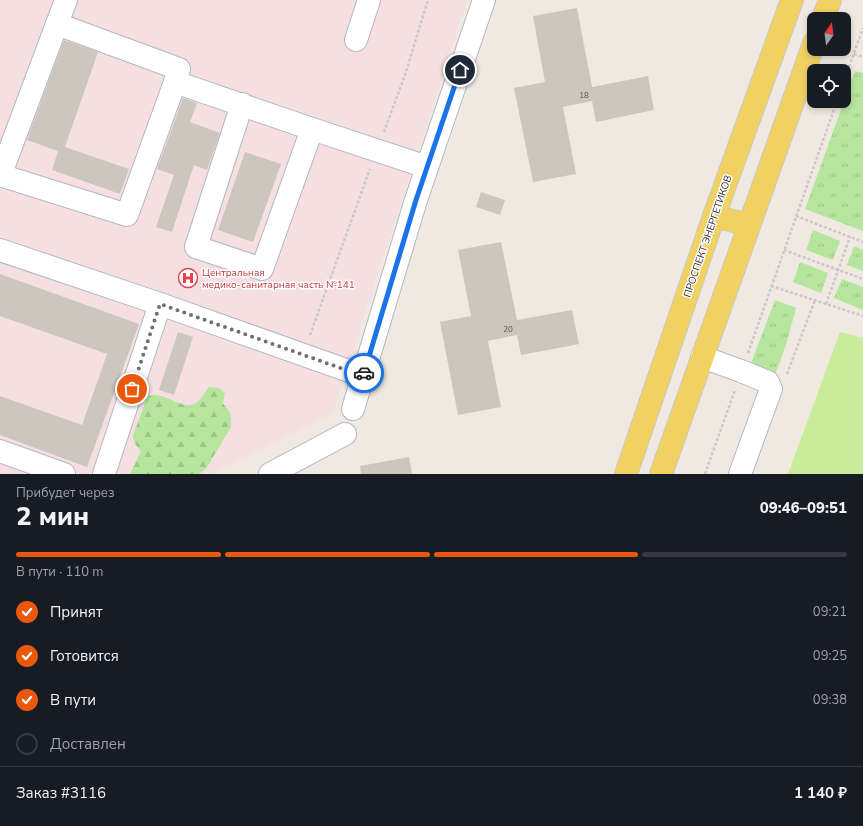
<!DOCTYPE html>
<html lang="ru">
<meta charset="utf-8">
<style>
:root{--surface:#171b24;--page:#20242c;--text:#f1f3f6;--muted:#9ea1a6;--line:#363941;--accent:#ea580c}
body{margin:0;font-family:"Nunito Sans",sans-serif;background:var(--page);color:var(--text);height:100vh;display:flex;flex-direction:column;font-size:15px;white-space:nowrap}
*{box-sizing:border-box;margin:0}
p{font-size:13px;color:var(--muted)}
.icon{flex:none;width:22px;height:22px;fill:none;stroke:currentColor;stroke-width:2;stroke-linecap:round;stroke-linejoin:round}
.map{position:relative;height:474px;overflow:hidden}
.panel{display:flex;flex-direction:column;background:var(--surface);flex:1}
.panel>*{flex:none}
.needle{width:26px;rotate:14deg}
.buttons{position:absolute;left:807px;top:12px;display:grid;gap:8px}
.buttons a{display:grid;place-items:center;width:44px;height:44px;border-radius:8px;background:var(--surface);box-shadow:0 2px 6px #0003;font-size:20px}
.pin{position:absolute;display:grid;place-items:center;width:34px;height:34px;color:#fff;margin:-17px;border:2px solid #fff;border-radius:50%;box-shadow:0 1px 4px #0007}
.courier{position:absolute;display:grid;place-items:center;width:40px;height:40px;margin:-20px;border:3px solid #1a73e8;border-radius:50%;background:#fff;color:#222;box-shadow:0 1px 5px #0007}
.headline em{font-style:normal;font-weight:800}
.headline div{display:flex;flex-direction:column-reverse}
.headline{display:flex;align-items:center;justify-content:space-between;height:68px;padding:0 16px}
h1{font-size:26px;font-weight:800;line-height:30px}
.bar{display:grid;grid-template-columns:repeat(4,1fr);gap:6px 4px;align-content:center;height:48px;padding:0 16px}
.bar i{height:5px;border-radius:3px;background:var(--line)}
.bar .selected{background:var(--accent)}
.bar p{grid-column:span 4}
.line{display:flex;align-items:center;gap:10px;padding:0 16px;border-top:1px solid var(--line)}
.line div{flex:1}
ol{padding:0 16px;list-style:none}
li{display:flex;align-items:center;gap:12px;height:44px}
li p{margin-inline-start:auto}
li .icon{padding:4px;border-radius:50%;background:var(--accent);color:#fff;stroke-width:4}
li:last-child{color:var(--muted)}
li i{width:22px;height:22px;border:2px solid var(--line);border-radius:50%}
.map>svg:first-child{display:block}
</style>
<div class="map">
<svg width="863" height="474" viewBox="0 0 863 474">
<defs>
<pattern id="grass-tufts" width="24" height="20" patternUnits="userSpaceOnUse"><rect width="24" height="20" fill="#b6e59e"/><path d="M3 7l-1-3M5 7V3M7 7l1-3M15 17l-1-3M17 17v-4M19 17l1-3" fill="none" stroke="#9dc588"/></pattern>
<pattern id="forest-firs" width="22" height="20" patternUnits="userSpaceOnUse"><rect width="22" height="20" fill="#b6e59e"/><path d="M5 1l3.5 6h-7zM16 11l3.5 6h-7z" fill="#9dc588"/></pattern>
</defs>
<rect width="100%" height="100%" fill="#efe9e1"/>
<polygon fill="#f5dfe0" points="0,0 467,0 333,413 211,474 0,474"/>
<g fill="url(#grass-tufts)">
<polygon points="855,71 863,73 863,231 805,209"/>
<polygon points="813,230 840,241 833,260 806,250"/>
<polygon points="854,246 863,250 863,271 847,265"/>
<polygon points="800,262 828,273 821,293 793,282"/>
<polygon points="842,279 863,287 863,310 834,298"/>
<polygon points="775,300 796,308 786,345 775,375 750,366"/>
</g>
<path fill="url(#forest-firs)" d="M 209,387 L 219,388 L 225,393 L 223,403 L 231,414 L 231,427 L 206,469 L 199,474 L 130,474 L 141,451 L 135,444 L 133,436 L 147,397 C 162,388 184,414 197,402 C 202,399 205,392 209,387 Z"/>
<polygon fill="#c9ec9a" points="840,332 863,338 863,474 788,474"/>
<g fill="#cbc7bf">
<polygon points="577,8 592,87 648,76 654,110 596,122 592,101 563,107 576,174 533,182 514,88 545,82 533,16"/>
<polygon points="64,40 98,52 65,147 129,169 120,194 52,170 58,151 27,140"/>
<polygon points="183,98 197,103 190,122 220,133 207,170 194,165 172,232 156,227 174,175 157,169"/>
<polygon points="245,152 281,164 253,242 218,230"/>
<polygon points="481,192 505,200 500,215 476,207"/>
<polygon points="501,242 517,320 572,310 579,344 521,355 517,335 488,341 501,407 458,415 440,322 471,316 458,250"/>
<polygon points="0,274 139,324 87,467 0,435 0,396 82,425 107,354 0,316"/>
<polygon points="178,332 193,337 174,395 159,390"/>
<polygon points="409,457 412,474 361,474 360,466"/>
</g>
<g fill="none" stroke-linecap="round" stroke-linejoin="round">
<defs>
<g id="minor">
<polyline points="57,24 179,69 175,82 312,129 427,167"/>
<polyline points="356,40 369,0"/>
<polyline points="242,104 196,247 262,269 312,129"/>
<polyline points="0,175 127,215 175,82"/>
<polyline points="0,176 66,0"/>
<polyline points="0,250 160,304 363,376"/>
<polyline points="702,357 741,371 768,382 771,389 740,474"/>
<polyline points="353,409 416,200 484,0"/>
<polyline points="0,451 64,474"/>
<polyline points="104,474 160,304"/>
<polyline points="270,474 345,434"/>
</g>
<g id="major">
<polyline points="823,19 830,0"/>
<polyline points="714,216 749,225"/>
<polyline points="626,474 714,216 792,0"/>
<polyline points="661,474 814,43"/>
</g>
</defs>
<use href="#minor" stroke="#b4b7c1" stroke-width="24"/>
<use href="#major" stroke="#c9c9c9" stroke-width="24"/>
<g stroke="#c9c9c9" stroke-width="2.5" stroke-dasharray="3 2" stroke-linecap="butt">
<polyline points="854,54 863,57"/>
<polyline points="844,81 863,28"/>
<polyline points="384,132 404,78 428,0"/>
<polyline points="796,216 863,242"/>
<polyline points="784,250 863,279"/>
<polyline points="771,286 863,316"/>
<polyline points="826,304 850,237"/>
<polyline points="310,335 370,169"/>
<polyline points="748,353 837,101"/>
<polyline points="787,374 815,300"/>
<polyline points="705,474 735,390"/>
</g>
<use href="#minor" stroke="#fff" stroke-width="22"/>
<use href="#major" stroke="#f2d163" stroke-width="22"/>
</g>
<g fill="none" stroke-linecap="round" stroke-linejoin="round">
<polyline stroke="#726f6d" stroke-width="4" stroke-dasharray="0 7.2" points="132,389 160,304 363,376 364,373"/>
<polyline stroke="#1a73e8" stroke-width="5" points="364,373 416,200 460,70"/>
</g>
<defs>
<symbol id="hospital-ring" viewBox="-11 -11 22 22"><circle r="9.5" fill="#fff" stroke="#e0444e" stroke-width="1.5"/><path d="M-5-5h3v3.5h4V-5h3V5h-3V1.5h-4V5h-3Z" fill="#e0444e"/></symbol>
</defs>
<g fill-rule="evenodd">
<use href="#hospital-ring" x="177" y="267" width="22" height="22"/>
</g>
<g text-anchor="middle" stroke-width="3" stroke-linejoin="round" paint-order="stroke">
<g font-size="8" fill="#555452">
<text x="584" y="98">18</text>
<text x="508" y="332">20</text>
</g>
<g font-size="10" fill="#2e2e2e" stroke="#fff">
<text transform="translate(707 236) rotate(-71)" y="4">ПРОСПЕКТ ЭНЕРГЕТИКОВ</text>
</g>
<g font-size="10" fill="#be3a42" stroke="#fff" text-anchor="start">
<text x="202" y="276">Центральная<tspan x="202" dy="12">медико-санитарная часть №141</tspan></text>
</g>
</g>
</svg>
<div class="buttons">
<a><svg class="needle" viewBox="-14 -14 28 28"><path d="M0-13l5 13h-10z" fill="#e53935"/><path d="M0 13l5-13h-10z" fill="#9ea1a6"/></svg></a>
<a><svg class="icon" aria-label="locate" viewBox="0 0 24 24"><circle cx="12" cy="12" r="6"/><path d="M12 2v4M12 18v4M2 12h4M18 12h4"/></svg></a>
</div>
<div class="pin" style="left:132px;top:389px;background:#ea580c"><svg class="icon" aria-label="bag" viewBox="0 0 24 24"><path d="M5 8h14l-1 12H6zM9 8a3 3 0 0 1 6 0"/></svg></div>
<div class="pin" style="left:460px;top:70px;background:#1f2937"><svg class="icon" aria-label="home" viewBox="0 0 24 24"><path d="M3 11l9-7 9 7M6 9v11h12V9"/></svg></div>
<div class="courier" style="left:364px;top:373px"><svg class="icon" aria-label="car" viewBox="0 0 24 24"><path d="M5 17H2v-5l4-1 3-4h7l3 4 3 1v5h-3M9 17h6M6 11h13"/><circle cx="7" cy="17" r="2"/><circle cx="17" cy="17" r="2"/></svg></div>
</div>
<section class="panel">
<div class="headline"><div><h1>2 мин</h1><p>Прибудет через</p></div><em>09:46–09:51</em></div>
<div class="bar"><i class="selected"></i><i class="selected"></i><i class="selected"></i><i></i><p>В пути · 110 m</p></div>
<ol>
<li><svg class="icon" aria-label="check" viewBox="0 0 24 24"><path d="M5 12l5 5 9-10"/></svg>Принят<p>09:21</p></li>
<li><svg class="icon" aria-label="check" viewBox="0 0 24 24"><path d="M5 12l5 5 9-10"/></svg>Готовится<p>09:25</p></li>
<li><svg class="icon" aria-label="check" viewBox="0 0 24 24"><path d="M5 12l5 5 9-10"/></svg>В пути<p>09:38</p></li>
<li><i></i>Доставлен</li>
</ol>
<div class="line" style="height:52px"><div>Заказ #3116</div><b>1 140 ₽</b></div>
</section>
